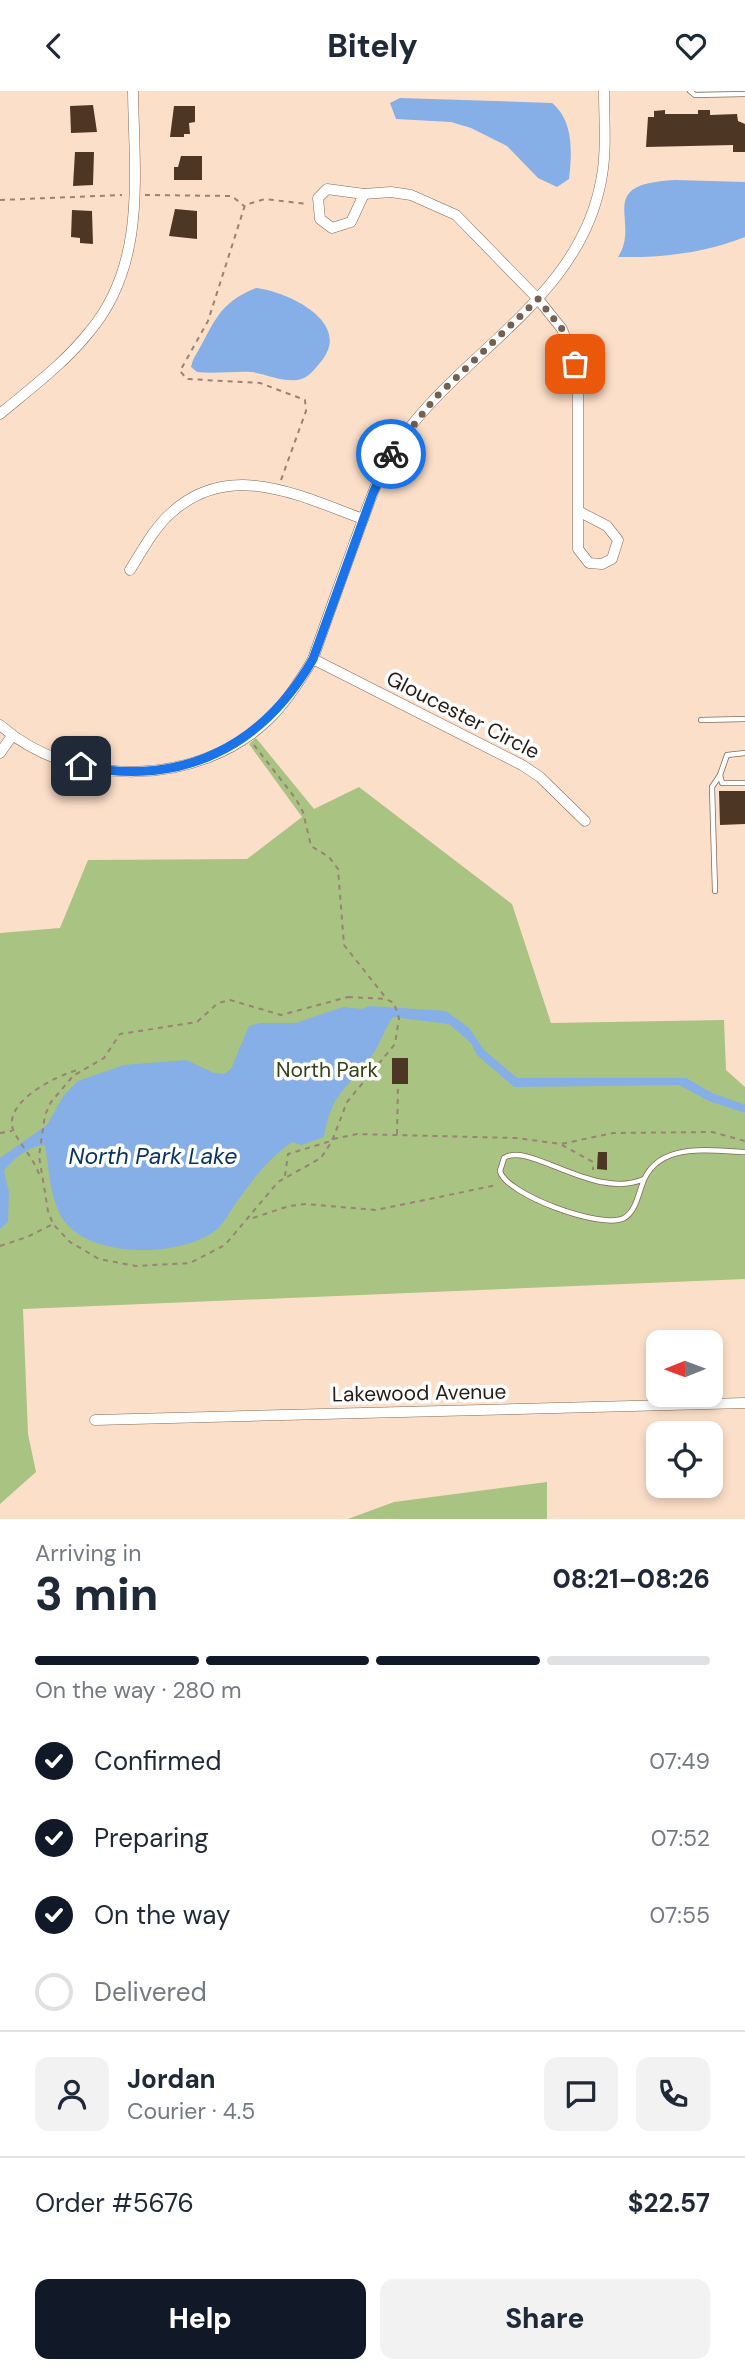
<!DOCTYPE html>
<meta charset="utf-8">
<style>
:root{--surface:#fff;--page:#f2f2f3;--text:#1f2937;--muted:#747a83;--line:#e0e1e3;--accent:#111827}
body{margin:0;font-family:"DM Sans",sans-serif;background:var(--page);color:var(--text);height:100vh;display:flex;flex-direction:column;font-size:26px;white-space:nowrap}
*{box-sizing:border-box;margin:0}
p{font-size:23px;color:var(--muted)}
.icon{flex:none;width:38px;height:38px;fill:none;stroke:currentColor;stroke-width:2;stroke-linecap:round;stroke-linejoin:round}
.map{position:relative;height:1428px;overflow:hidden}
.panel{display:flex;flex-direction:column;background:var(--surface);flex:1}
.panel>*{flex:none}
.needle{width:46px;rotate:269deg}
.buttons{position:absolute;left:646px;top:1239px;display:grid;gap:14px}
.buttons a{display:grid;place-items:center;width:77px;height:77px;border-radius:14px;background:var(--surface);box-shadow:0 4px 10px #0003;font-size:35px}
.pin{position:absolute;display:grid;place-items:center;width:60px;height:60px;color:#fff;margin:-30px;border-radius:14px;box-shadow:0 4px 10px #0006}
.courier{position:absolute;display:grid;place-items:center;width:70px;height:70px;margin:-35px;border:5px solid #1a73e8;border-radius:50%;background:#fff;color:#222;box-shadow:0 2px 9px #0007}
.overview em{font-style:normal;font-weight:800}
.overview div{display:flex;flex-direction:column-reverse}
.overview{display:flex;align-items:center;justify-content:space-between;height:119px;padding:0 35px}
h1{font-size:46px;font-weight:800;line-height:52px}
.bar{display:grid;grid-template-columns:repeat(4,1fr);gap:10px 7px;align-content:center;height:84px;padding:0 35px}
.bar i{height:9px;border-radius:5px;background:var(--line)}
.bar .current{background:var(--accent)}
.bar p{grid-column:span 4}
.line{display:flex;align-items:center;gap:18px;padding:0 35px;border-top:2px solid var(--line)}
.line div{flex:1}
.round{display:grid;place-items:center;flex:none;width:74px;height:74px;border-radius:14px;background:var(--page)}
ol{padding:0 35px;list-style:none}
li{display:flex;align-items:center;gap:21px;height:77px}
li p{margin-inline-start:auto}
li .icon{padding:7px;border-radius:50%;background:var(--accent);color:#fff;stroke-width:4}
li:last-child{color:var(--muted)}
li i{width:38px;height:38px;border:4px solid var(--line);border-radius:50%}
.primary-button{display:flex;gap:14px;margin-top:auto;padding:14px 35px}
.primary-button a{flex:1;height:80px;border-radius:14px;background:var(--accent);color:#fff;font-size:28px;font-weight:800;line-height:80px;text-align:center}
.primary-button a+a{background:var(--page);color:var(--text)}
header{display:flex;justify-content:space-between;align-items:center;height:91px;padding:0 35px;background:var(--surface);font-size:32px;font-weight:800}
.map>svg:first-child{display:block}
</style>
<header><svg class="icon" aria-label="back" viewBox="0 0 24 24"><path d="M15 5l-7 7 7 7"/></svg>Bitely<svg class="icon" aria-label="heart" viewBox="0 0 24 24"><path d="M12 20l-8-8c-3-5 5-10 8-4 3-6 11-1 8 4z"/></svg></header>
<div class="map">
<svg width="745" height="1428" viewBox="0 0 745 1428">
<rect width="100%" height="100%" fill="#fcdfc9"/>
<g fill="#a9c382">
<polygon points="256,647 314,718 359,696 512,813 551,932 724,929 726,979 745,996 745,1188 23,1218 28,1343 36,1381 0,1413 0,842 60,837 88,769 247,768 302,726 249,653"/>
<polygon points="547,1391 547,1428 348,1428 394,1411"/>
</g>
<g fill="#85afe6">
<path d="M 400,7 L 552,12 C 574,30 572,62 569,88 L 557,96 L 538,87 L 507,55 L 471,37 L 451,31 L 396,28 L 390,12 Z"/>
<path d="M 675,89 L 745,91 L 745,146 C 705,162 661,167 618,166 C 642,130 592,93 675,89 Z"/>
<path d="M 256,197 C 286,200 351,230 323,268 C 318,274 312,283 304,287 C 289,294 267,283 251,281 C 236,280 214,283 197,281 L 191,276 L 193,269 C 214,234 216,213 256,197 Z"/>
<path d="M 370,915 L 446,920 L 469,937 L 484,959 L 517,987 L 686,987 L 712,1002 L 745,1014 L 745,1022 L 709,1010 L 679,994 L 514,996 L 477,964 L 471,952 L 449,933 L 393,926 C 384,938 380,954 371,966 C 347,999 331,1001 324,1046 L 301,1054 L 292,1051 C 270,1066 254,1087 238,1109 C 231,1118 225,1132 216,1139 C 182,1166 94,1168 65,1131 C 50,1112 49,1077 45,1054 C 31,1054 12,1068 4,1080 L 9,1101 L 8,1131 L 0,1138 L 0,1067 L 47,1034 L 64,1004 L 78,990 L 124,974 L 186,969 L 214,982 L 224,983 L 231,978 L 249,935 L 260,932 L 296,932 L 343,916 L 362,918 Z"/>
</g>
<g fill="#4d3624">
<polygon points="93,14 97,41 71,42 70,15"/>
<polygon points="174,15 195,15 195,31 189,32 190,43 184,43 184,46 170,46"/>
<polygon points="665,19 665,23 698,23 698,19 710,19 710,24 737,23 738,30 745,33 745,61 733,61 733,54 646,56 648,26 654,26 654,20"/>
<polygon points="75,61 94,61 93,94 73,95"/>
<polygon points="181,65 202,65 202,89 174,89 174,76 178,76"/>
<polygon points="175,118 197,120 197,148 169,145"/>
<polygon points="72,119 92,120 93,153 80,152 80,147 71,146"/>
<polygon points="719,700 745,700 745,733 720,734"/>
<rect x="392" y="967" width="16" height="26"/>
<polygon points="598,1061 607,1061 607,1079 597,1078"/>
</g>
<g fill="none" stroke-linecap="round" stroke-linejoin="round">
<defs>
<g id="service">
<polyline points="690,0 695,4 745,3"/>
<polyline points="701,629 745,628"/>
<polyline points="745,662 727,664 720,684 722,692 745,692"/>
<polyline points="715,800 712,696 720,684"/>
<path d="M 644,1088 C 594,1110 529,1050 504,1067 L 500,1080 C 505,1103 602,1139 624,1127 C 635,1121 638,1105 642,1094 C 656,1050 709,1060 745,1061"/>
</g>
<g id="minor">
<polygon points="327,98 364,103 351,131 332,137 320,128 318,107"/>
<polyline points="364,103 391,101 411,104 456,124 538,208 562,238 575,273 578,293 578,458 589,472 602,473 612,468 618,449 607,435 580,421"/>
<path d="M 0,323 C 31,297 65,272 90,240 C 147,172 134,83 133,0"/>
<path d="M 130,479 C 142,460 154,437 171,422 C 230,368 300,405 363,428"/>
<polyline points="313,568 522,674 540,686 585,730"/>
<path d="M 0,634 C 72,698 198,696 268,629 C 286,612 300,590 313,568 C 326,530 340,492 354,453 C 367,418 378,382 399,351 C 462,260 579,208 601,90 C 607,61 604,30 604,0"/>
<polyline points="0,662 12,645"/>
<polyline points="95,1329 745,1312"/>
</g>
</defs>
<use href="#service" stroke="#836956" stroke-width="6"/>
<use href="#minor" stroke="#836956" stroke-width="11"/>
<g stroke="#988374" stroke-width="2" stroke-dasharray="5 5" stroke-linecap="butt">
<polyline points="145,104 232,105 244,115"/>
<polyline points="0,109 122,104"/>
<polyline points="281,389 306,320 305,309 260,292 187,288 180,280 208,230 245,114 265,108 307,113"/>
<polyline points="254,654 296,708 303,721 311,755 329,766 338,778 344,854 386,907"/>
<polygon points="348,906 386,908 394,912 399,927 395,953 347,1011 332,1050 321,1067 278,1091 225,1154 190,1172 136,1175 99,1168 70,1151 53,1133 48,1120 39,1065 45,1024 51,1011 73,985 104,967 120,943 197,931 218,912 230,909 281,924"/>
<polyline points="0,1042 12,1040"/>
<polyline points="397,1043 398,993"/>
<polyline points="333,1048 357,1043 516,1047 561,1053 613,1042 712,1041 745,1050"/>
<polyline points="562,1054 593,1071 593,1079"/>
<path d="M 39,1083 C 33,1067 22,1056 14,1041 C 0,1012 57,984 78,979"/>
<polyline points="285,1085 288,1063 331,1050"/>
<polyline points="253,1127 289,1115 306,1113 376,1119 497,1094"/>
<polyline points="0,1155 27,1146 53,1133"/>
</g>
<use href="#service" stroke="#fff" stroke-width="4.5"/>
<use href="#minor" stroke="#fff" stroke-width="10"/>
</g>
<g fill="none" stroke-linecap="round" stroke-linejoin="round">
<polyline stroke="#726053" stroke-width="7" stroke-dasharray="0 12.6" points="391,363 435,307 538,208 562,238 575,273"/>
<path stroke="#1a73e8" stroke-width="9" d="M 81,675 C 182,696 262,656 313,568 L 373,402 L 391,363"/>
</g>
<g text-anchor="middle" stroke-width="7" stroke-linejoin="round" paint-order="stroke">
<g font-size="21" fill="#271c14" stroke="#fff">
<text transform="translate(463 624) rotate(27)" y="7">Gloucester Circle</text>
<text transform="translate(419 1302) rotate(-1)" y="7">Lakewood Avenue</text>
</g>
<g font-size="21" fill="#334314" stroke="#fff">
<text x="327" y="986">North Park</text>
</g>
<g font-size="23" font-style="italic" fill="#083364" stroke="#fff">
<text x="153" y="1073">North Park Lake</text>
</g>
</g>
</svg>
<div class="buttons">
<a><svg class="needle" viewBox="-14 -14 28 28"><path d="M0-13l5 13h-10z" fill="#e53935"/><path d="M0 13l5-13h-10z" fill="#747a83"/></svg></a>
<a><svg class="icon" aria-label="locate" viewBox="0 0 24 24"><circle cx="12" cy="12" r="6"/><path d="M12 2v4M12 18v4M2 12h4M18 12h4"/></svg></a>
</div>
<div class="pin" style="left:575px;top:273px;background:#ea580c"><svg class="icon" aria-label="bag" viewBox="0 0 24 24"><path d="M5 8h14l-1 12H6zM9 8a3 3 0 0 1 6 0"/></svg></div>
<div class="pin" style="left:81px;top:675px;background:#1f2937"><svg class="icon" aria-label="home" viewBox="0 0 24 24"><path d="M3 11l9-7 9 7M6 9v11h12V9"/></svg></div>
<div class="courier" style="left:391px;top:363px"><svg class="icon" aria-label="bike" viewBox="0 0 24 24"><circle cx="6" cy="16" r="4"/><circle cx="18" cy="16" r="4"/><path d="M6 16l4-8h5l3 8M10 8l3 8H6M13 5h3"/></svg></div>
</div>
<section class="panel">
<div class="overview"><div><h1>3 min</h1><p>Arriving in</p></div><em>08:21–08:26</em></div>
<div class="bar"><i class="current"></i><i class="current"></i><i class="current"></i><i></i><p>On the way · 280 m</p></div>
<ol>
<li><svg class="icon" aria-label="check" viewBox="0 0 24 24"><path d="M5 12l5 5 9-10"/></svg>Confirmed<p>07:49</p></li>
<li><svg class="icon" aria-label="check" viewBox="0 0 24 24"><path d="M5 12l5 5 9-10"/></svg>Preparing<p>07:52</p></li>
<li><svg class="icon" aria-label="check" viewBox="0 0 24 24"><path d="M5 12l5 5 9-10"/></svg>On the way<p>07:55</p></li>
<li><i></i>Delivered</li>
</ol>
<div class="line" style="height:126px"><a class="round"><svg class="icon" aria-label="person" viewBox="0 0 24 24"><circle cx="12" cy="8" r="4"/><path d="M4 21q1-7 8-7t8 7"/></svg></a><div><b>Jordan</b><p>Courier · 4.5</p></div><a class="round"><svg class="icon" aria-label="chat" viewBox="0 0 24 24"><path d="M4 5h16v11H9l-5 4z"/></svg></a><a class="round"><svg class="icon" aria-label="phone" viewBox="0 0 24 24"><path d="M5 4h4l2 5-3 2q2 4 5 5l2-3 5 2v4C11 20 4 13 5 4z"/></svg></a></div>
<div class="line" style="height:91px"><div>Order #5676</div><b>$22.57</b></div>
<div class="primary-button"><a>Help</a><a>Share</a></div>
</section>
